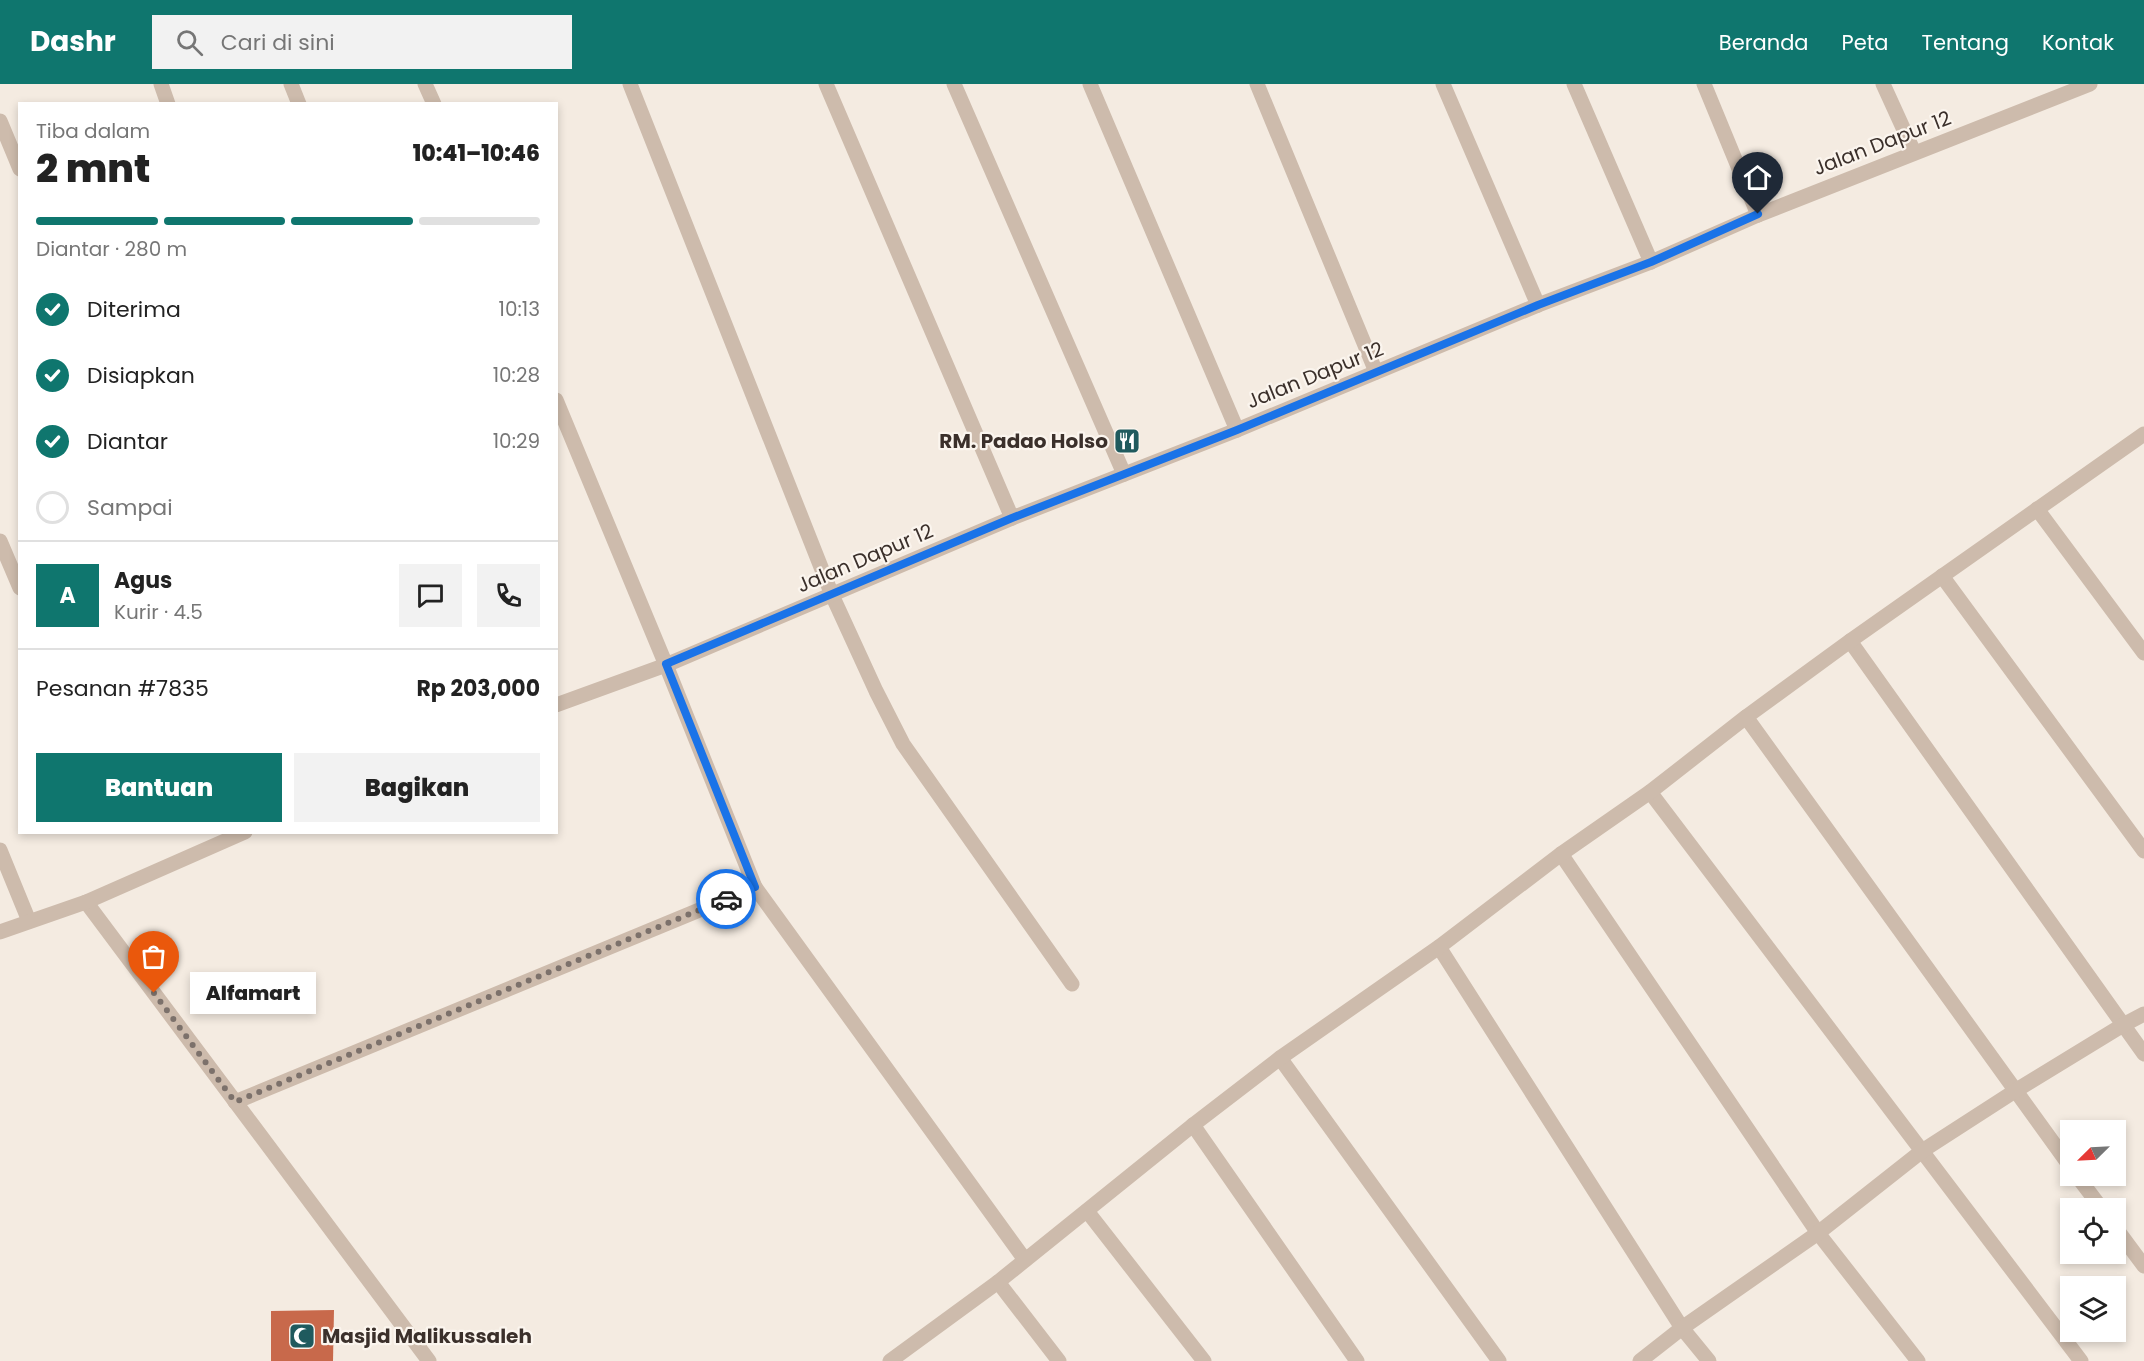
<!DOCTYPE html>
<html lang="id">
<meta charset="utf-8">
<style>
:root{--surface:#fff;--page:#f2f2f2;--text:#222;--muted:#767676;--line:#e0e0e0;--accent:#0f766e}
body{margin:0;font-family:Poppins,sans-serif;background:var(--page);color:var(--text);height:100vh;display:flex;flex-direction:column;font-size:22px;white-space:nowrap}
*{box-sizing:border-box;margin:0}
p{font-size:20px;color:var(--muted)}
.icon{flex:none;width:33px;height:33px;fill:none;stroke:currentColor;stroke-width:2;stroke-linecap:round;stroke-linejoin:round}
.map{position:relative;flex:1;overflow:hidden}
.drawer{position:absolute;left:18px;top:18px;width:540px;height:732px;display:flex;flex-direction:column;background:var(--surface);border-radius:0px;box-shadow:0 3px 9px #0003}
.drawer>*{flex:none}
.needle{width:39px;rotate:246deg}
.buttons{position:absolute;left:2060px;top:1036px;display:grid;gap:12px}
.buttons a{display:grid;place-items:center;width:66px;height:66px;border-radius:0px;background:var(--surface);box-shadow:0 3px 9px #0003;font-size:30px}
.pin{position:absolute;display:grid;place-items:center;width:51px;height:51px;color:#fff;margin:-62px -26px;border-radius:50% 50% 50% 0;rotate:-45deg;box-shadow:0 0 6px #0007}
.pin .icon{rotate:45deg}
.courier{position:absolute;display:grid;place-items:center;width:60px;height:60px;margin:-30px;border:4px solid #1a73e8;border-radius:50%;background:#fff;color:#222;box-shadow:0 2px 8px #0007}
.bubble{position:absolute;height:42px;border-radius:0px;background:var(--surface);box-shadow:0 3px 9px #0003;font-size:20px;font-weight:800;line-height:42px;text-align:center}
.head em{font-style:normal;font-weight:800}
.head div{display:flex;flex-direction:column-reverse}
.head{display:flex;align-items:center;justify-content:space-between;height:102px;padding:0 18px}
h1{font-size:39px;font-weight:800;line-height:45px}
.bar{display:grid;grid-template-columns:repeat(4,1fr);gap:9px 6px;align-content:center;height:72px;padding:0 18px}
.bar i{height:8px;border-radius:4px;background:var(--line)}
.bar .selected{background:var(--accent)}
.bar p{grid-column:span 4}
.line{display:flex;align-items:center;gap:15px;padding:0 18px;border-top:2px solid var(--line)}
.line div{flex:1}
.round{display:grid;place-items:center;flex:none;width:63px;height:63px;border-radius:0px;background:var(--page)}
ol{padding:0 18px;list-style:none}
li{display:flex;align-items:center;gap:18px;height:66px}
li p{margin-inline-start:auto}
li .icon{padding:6px;border-radius:50%;background:var(--accent);color:#fff;stroke-width:4}
li:last-child{color:var(--muted)}
li i{width:33px;height:33px;border:3px solid var(--line);border-radius:50%}
.primary-button{display:flex;gap:12px;margin-top:auto;padding:12px 18px}
.primary-button a{flex:1;height:69px;border-radius:0px;background:var(--accent);color:#fff;font-size:24px;font-weight:800;line-height:69px;text-align:center}
.primary-button a+a{background:var(--page);color:var(--text)}
header{display:flex;align-items:center;gap:36px;box-sizing:border-box;height:84px;padding:0 30px;background:var(--accent);color:#fff}
header strong{font-size:28px}
nav{display:flex;gap:33px;margin-inline-start:auto;font-size:21px}
.search{width:420px;height:54px;background:var(--page);display:flex;align-items:center;gap:15px;box-sizing:border-box;padding:0 21px;border-radius:0px;color:var(--muted);font-size:22px}
.map>svg:first-child{display:block}
</style>
<header>
<strong>Dashr</strong>
<div class="search"><svg class="icon" aria-label="search" viewBox="0 0 24 24"><circle cx="10" cy="10" r="6"/><path d="M15 15l6 6"/></svg>Cari di sini</div>
<nav><a>Beranda</a><a>Peta</a><a>Tentang</a><a>Kontak</a></nav>
</header>
<div class="map">
<svg width="2144" height="1277" viewBox="0 0 2144 1277">
<rect width="100%" height="100%" fill="#f4ebe1"/>
<polygon fill="#c8694b" points="334,1226 333,1277 271,1277 271,1227"/>
<g fill="none" stroke-linecap="round" stroke-linejoin="round">
<g stroke="#cdbbac" stroke-width="15">
<polyline points="161,0 168,20"/>
<polyline points="291,0 299,20"/>
<polyline points="425,0 434,20"/>
<polyline points="630,0 832,511 876,607 903,660 1072,900"/>
<polyline points="826,0 1012,434"/>
<polyline points="954,0 1124,390"/>
<polyline points="1090,0 1237,346"/>
<polyline points="1257,0 1376,288"/>
<polyline points="1443,0 1538,221"/>
<polyline points="1574,0 1651,178"/>
<polyline points="1704,0 1758,131"/>
<polyline points="1883,0 1914,68"/>
<polyline points="0,37 20,85"/>
<polyline points="556,316 666,581 755,803 1025,1176"/>
<polyline points="2037,425 2144,569"/>
<polyline points="0,457 20,504"/>
<polyline points="1942,492 2144,767"/>
<polyline points="1850,557 2144,970"/>
<polyline points="556,621 666,581 1012,434 1237,346 1538,221 1651,178 1758,131 2090,0"/>
<polyline points="1746,633 2070,1082"/>
<polyline points="1650,708 2081,1277"/>
<polyline points="0,766 29,837"/>
<polyline points="1561,770 1818,1149 1918,1277"/>
<polyline points="86,818 429,1277"/>
<polyline points="0,848 86,818 245,748"/>
<polyline points="1439,863 1682,1244 1709,1277"/>
<polyline points="1280,974 1499,1277"/>
<polyline points="235,1018 755,803"/>
<polyline points="1193,1041 1357,1277"/>
<polyline points="2077,1092 2102,1125"/>
<polyline points="1087,1127 1204,1277"/>
<polyline points="2115,1143 2144,1182"/>
<polyline points="998,1198 1059,1277"/>
<polyline points="890,1277 998,1198 1193,1041 1280,974 1439,863 1561,770 1650,708 1746,633 1850,557 2144,350"/>
<polyline points="1640,1277 1682,1244 1818,1149 1922,1067 2015,1007 2123,941 2144,930"/>
</g>
</g>
<g fill="none" stroke-linecap="round" stroke-linejoin="round">
<polyline stroke="#7c716b" stroke-width="6" stroke-dasharray="0 10.8" points="154,909 235,1018 726,815"/>
<polyline stroke="#1a73e8" stroke-width="8" points="726,815 755,803 666,580 1012,434 1237,346 1538,221 1651,178 1758,130"/>
</g>
<defs>
<symbol id="restaurant-square" viewBox="-11 -11 22 22"><rect x="-9" y="-9" width="18" height="18" rx="4" fill="#1f5a5e" stroke="#fbf5ee"/><path d="M-5-6h1v4h1v-4h1v4h1v-4h1v5L-1.5 .5V6h-2V.5L-5-1ZM5-6V6H3V1.5H1.5Q1.5-4 5-6Z" fill="#fff"/></symbol>
<symbol id="mosque-square" viewBox="-11 -11 22 22"><rect x="-9" y="-9" width="18" height="18" rx="4" fill="#1f5a5e" stroke="#fbf5ee"/><path d="M3.5-4.9A6 6 0 1 0 3.5 4.9A5 5 0 1 1 3.5-4.9Z" fill="#fff"/></symbol>
</defs>
<g fill-rule="evenodd">
<use href="#restaurant-square" x="1112" y="342" width="30" height="30"/>
<use href="#mosque-square" x="287" y="1237" width="30" height="30"/>
</g>
<g text-anchor="middle" stroke-width="4.5" stroke-linejoin="round" paint-order="stroke">
<g font-size="20" fill="#3b302b" stroke="#fbf5ee">
<text transform="translate(1882 59) rotate(-21)" y="7">Jalan Dapur 12</text>
<text transform="translate(1315 291) rotate(-22)" y="7">Jalan Dapur 12</text>
<text transform="translate(865 474) rotate(-23)" y="7">Jalan Dapur 12</text>
</g>
<g font-size="20" font-weight="bold" fill="#3b302b" stroke="#fbf5ee" text-anchor="end">
<text x="1108" y="364">RM. Padao Holso</text>
<text x="322" y="1259" text-anchor="start">Masjid Malikussaleh</text>
</g>
</g>
</svg>
<div class="buttons">
<a><svg class="needle" viewBox="-14 -14 28 28"><path d="M0-13l5 13h-10z" fill="#e53935"/><path d="M0 13l5-13h-10z" fill="#767676"/></svg></a>
<a><svg class="icon" aria-label="locate" viewBox="0 0 24 24"><circle cx="12" cy="12" r="6"/><path d="M12 2v4M12 18v4M2 12h4M18 12h4"/></svg></a>
<a><svg class="icon" aria-label="layers" viewBox="0 0 24 24"><path d="M12 4l9 5-9 5-9-5zM3 14l9 5 9-5"/></svg></a>
</div>
<div class="pin" style="left:154px;top:909px;background:#ea580c"><svg class="icon" aria-label="bag" viewBox="0 0 24 24"><path d="M5 8h14l-1 12H6zM9 8a3 3 0 0 1 6 0"/></svg></div>
<div class="pin" style="left:1758px;top:130px;background:#1f2937"><svg class="icon" aria-label="home" viewBox="0 0 24 24"><path d="M3 11l9-7 9 7M6 9v11h12V9"/></svg></div>
<div class="courier" style="left:726px;top:815px"><svg class="icon" aria-label="car" viewBox="0 0 24 24"><path d="M5 17H2v-5l4-1 3-4h7l3 4 3 1v5h-3M9 17h6M6 11h13"/><circle cx="7" cy="17" r="2"/><circle cx="17" cy="17" r="2"/></svg></div>
<div class="bubble" style="left:190px;top:888px;width:126px">Alfamart</div>
<section class="drawer">
<div class="head"><div><h1>2 mnt</h1><p>Tiba dalam</p></div><em>10:41–10:46</em></div>
<div class="bar"><i class="selected"></i><i class="selected"></i><i class="selected"></i><i></i><p>Diantar · 280 m</p></div>
<ol>
<li><svg class="icon" aria-label="check" viewBox="0 0 24 24"><path d="M5 12l5 5 9-10"/></svg>Diterima<p>10:13</p></li>
<li><svg class="icon" aria-label="check" viewBox="0 0 24 24"><path d="M5 12l5 5 9-10"/></svg>Disiapkan<p>10:28</p></li>
<li><svg class="icon" aria-label="check" viewBox="0 0 24 24"><path d="M5 12l5 5 9-10"/></svg>Diantar<p>10:29</p></li>
<li><i></i>Sampai</li>
</ol>
<div class="line" style="height:108px"><b class="round" style="background:var(--accent);color:#fff">A</b><div><b>Agus</b><p>Kurir · 4.5</p></div><a class="round"><svg class="icon" aria-label="chat" viewBox="0 0 24 24"><path d="M4 5h16v11H9l-5 4z"/></svg></a><a class="round"><svg class="icon" aria-label="phone" viewBox="0 0 24 24"><path d="M5 4h4l2 5-3 2q2 4 5 5l2-3 5 2v4C11 20 4 13 5 4z"/></svg></a></div>
<div class="line" style="height:78px"><div>Pesanan #7835</div><b>Rp 203,000</b></div>
<div class="primary-button"><a>Bantuan</a><a>Bagikan</a></div>
</section>
</div>
